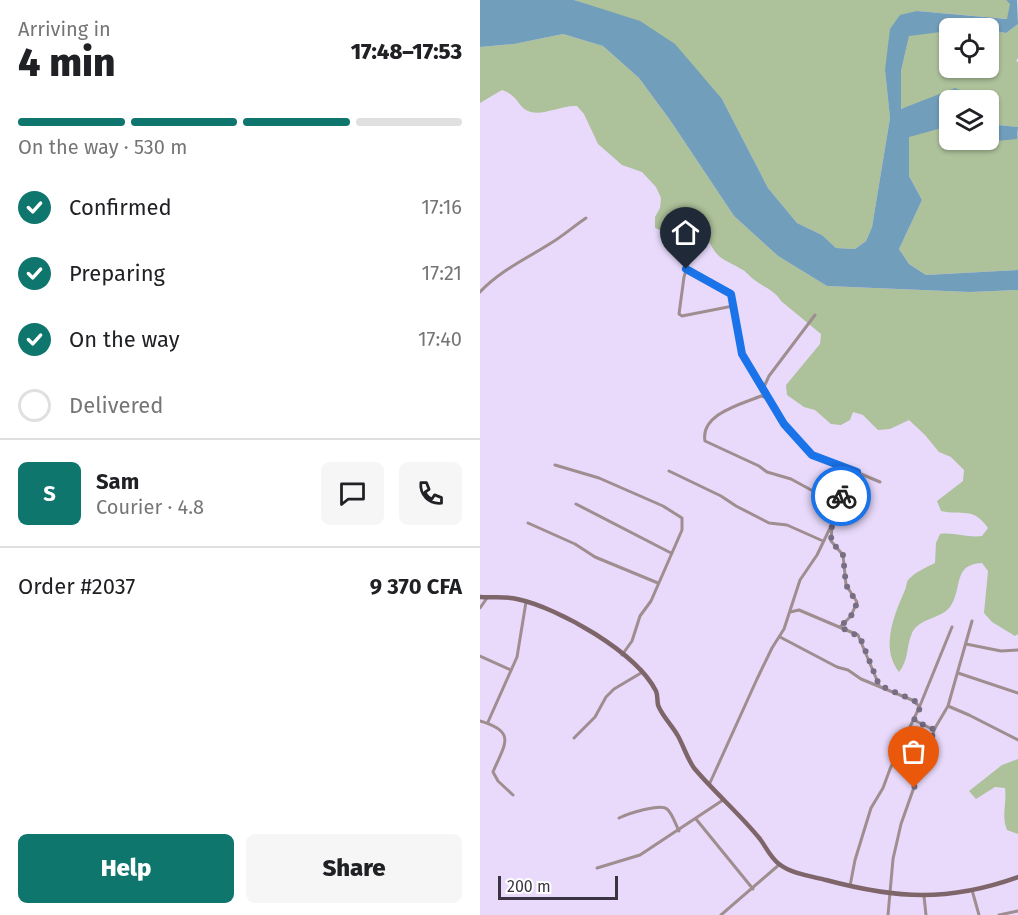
<!DOCTYPE html>
<meta charset="utf-8">
<style>
:root{--surface:#fff;--page:#f6f6f6;--text:#202124;--muted:#757577;--line:#e0e0e0;--accent:#0f766e}
body{margin:0;font-family:"Fira Sans",sans-serif;background:var(--page);color:var(--text);height:100vh;display:flex;flex-direction:column;font-size:22px;white-space:nowrap}
*{box-sizing:border-box;margin:0}
p{font-size:20px;color:var(--muted)}
.icon{flex:none;width:33px;height:33px;fill:none;stroke:currentColor;stroke-width:2;stroke-linecap:round;stroke-linejoin:round}
.map{position:relative;flex:1;overflow:hidden}
.drawer{display:flex;flex-direction:column;background:var(--surface);width:480px}
.drawer>*{flex:none}
.buttons{position:absolute;left:459px;top:18px;display:grid;gap:12px}
.buttons a{display:grid;place-items:center;width:60px;height:60px;border-radius:9px;background:var(--surface);box-shadow:0 2px 4px #0004;font-size:30px}
.scale{position:absolute;left:18px;bottom:15px;width:120px;box-sizing:border-box;padding-left:6px;border:3px solid #3a3442;border-top:0;font-size:16px;line-height:21px;white-space:nowrap;color:#3a3442;-webkit-text-stroke:4px #fff;paint-order:stroke}
.pin{position:absolute;display:grid;place-items:center;width:51px;height:51px;color:#fff;margin:-62px -26px;border-radius:50% 50% 50% 0;rotate:-45deg;box-shadow:0 0 6px #0007}
.pin .icon{rotate:45deg}
.courier{position:absolute;display:grid;place-items:center;width:60px;height:60px;margin:-30px;border:4px solid #1a73e8;border-radius:50%;background:#fff;color:#222;box-shadow:0 2px 8px #0007}
.overview em{font-style:normal;font-weight:800}
.overview div{display:flex;flex-direction:column-reverse}
.overview{display:flex;align-items:center;justify-content:space-between;height:102px;padding:0 18px}
h1{font-size:39px;font-weight:800;line-height:45px}
.bar{display:grid;grid-template-columns:repeat(4,1fr);gap:9px 6px;align-content:center;height:72px;padding:0 18px}
.bar i{height:8px;border-radius:4px;background:var(--line)}
.bar .current{background:var(--accent)}
.bar p{grid-column:span 4}
.line{display:flex;align-items:center;gap:15px;padding:0 18px;border-top:2px solid var(--line)}
.line div{flex:1}
.round{display:grid;place-items:center;flex:none;width:63px;height:63px;border-radius:9px;background:var(--page)}
ol{padding:0 18px;list-style:none}
li{display:flex;align-items:center;gap:18px;height:66px}
li p{margin-inline-start:auto}
li .icon{padding:6px;border-radius:50%;background:var(--accent);color:#fff;stroke-width:4}
li:last-child{color:var(--muted)}
li i{width:33px;height:33px;border:3px solid var(--line);border-radius:50%}
.primary-button{display:flex;gap:12px;margin-top:auto;padding:12px 18px}
.primary-button a{flex:1;height:69px;border-radius:9px;background:var(--accent);color:#fff;font-size:24px;font-weight:800;line-height:69px;text-align:center}
.primary-button a+a{background:var(--page);color:var(--text)}
main{display:flex;flex:1;min-height:0}
.map>svg:first-child{display:block}
</style>
<main>
<section class="drawer">
<div class="overview"><div><h1>4 min</h1><p>Arriving in</p></div><em>17:48–17:53</em></div>
<div class="bar"><i class="current"></i><i class="current"></i><i class="current"></i><i></i><p>On the way · 530 m</p></div>
<ol>
<li><svg class="icon" aria-label="check" viewBox="0 0 24 24"><path d="M5 12l5 5 9-10"/></svg>Confirmed<p>17:16</p></li>
<li><svg class="icon" aria-label="check" viewBox="0 0 24 24"><path d="M5 12l5 5 9-10"/></svg>Preparing<p>17:21</p></li>
<li><svg class="icon" aria-label="check" viewBox="0 0 24 24"><path d="M5 12l5 5 9-10"/></svg>On the way<p>17:40</p></li>
<li><i></i>Delivered</li>
</ol>
<div class="line" style="height:108px"><b class="round" style="background:var(--accent);color:#fff">S</b><div><b>Sam</b><p>Courier · 4.8</p></div><a class="round"><svg class="icon" aria-label="chat" viewBox="0 0 24 24"><path d="M4 5h16v11H9l-5 4z"/></svg></a><a class="round"><svg class="icon" aria-label="phone" viewBox="0 0 24 24"><path d="M5 4h4l2 5-3 2q2 4 5 5l2-3 5 2v4C11 20 4 13 5 4z"/></svg></a></div>
<div class="line" style="height:78px"><div>Order #2037</div><b>9 370 CFA</b></div>
<div class="primary-button"><a>Help</a><a>Share</a></div>
</section>
<div class="map">
<svg width="538" height="915" viewBox="0 0 538 915">
<rect width="100%" height="100%" fill="#e9dafc"/>
<g fill="#adc19a">
<polygon points="94,0 526,0 531,4 528,19 437,11 405,70 410,118 392,227 386,241 375,249 356,248 342,235 317,223 288,188 242,99 123,11"/>
<polygon points="538,24 538,58 536,61 538,62 538,127 518,125 509,115 508,100 494,100 489,94 420,109 421,71 429,35 469,31 470,68 508,68 509,30 526,33"/>
<path d="M 83,34 L 123,46 L 159,78 L 190,120 L 254,216 L 298,256 L 347,286 L 490,292 L 538,290 L 538,634 L 535,636 L 512,622 L 504,613 L 508,571 L 502,563 C 472,564 483,589 470,607 C 461,619 439,618 432,633 C 426,647 429,660 419,672 C 400,648 414,615 425,590 C 427,585 426,581 430,578 C 437,571 447,567 455,563 L 456,543 L 460,534 C 475,532 487,538 502,536 L 508,528 C 493,506 482,516 461,511 L 457,501 L 483,481 L 484,470 L 471,457 L 459,452 L 445,435 L 429,420 L 410,429 L 398,430 L 383,415 L 373,412 L 370,420 L 361,425 L 351,424 L 335,410 L 324,407 L 307,395 L 306,385 L 340,344 L 341,334 L 301,301 C 295,290 281,286 272,278 C 268,275 266,271 261,269 C 254,264 243,261 237,254 C 223,238 227,217 200,217 L 185,232 L 175,228 L 175,217 L 180,208 L 181,198 L 176,187 L 162,172 L 142,165 L 118,144 L 104,114 L 97,106 C 81,105 61,117 48,111 C 37,106 39,96 22,90 L 0,103 L 0,47 L 34,44 Z"/>
<polygon points="469,126 470,140 508,140 509,136 518,141 538,135 538,270 446,275 429,264 419,249 442,200 429,176 429,136"/>
<path d="M 538,759 L 538,834 L 527,830 C 521,815 527,804 525,788 L 515,787 L 496,799 L 489,791 L 522,765 Z"/>
</g>
<g fill="#719eba">
<polygon points="0,0 94,0 160,21 195,44 242,99 288,188 317,223 342,235 356,248 375,249 386,241 392,227 410,118 405,70 410,29 420,15 437,11 527,19 530,4 526,0 537,0 538,24 526,33 509,30 508,28 470,28 469,31 429,36 421,71 421,109 475,88 489,94 494,100 470,100 469,126 429,137 429,176 442,200 419,249 429,264 446,275 538,270 538,290 490,292 347,286 298,256 254,216 190,120 159,78 123,46 83,34 34,44 0,47"/>
<polygon points="509,115 518,125 538,127 537,139 517,141 509,136"/>
</g>
<g fill="none" stroke-linecap="round" stroke-linejoin="round">
<g stroke="#9f8d8f" stroke-width="3">
<polyline points="218,232 204,277 199,314 202,316 253,306"/>
<polyline points="206,269 251,294 262,353 304,424 332,455 360,465 400,482"/>
<path d="M 0,292 C 21,270 46,259 71,243 C 83,236 94,226 106,218"/>
<polyline points="283,389 289,376 335,315"/>
<path d="M 287,398 L 281,396 C 262,404 220,414 225,441 L 279,466 L 287,472 L 311,479 L 344,497 L 355,512"/>
<polyline points="75,465 119,478 183,506 202,518 202,530 171,601 160,616 152,641 142,655"/>
<polyline points="189,471 241,496 256,506 289,523 307,525 343,541"/>
<polyline points="96,504 191,553"/>
<polyline points="48,523 95,544 115,557 178,583"/>
<polyline points="352,526 351,541 363,555 366,585 377,602 371,616 360,627"/>
<polyline points="0,608 7,598"/>
<polyline points="310,612 319,610 378,635 399,685"/>
<polyline points="300,637 357,667 368,670 381,679 432,700 439,706"/>
<polyline points="486,644 521,651 538,650"/>
<polyline points="0,656 31,670"/>
<polyline points="478,673 538,693"/>
<polyline points="468,706 489,715 538,740"/>
<polyline points="434,720 452,729 455,728"/>
<path d="M 0,721 C 38,732 24,745 13,772 L 18,781 L 33,795"/>
<polyline points="8,722 37,657 46,602"/>
<polyline points="94,738 115,717 126,697 134,689 161,673"/>
<polyline points="229,785 277,679 292,648 304,629 320,580 337,555 352,524 358,503 377,472"/>
<path d="M 139,818 C 147,814 180,803 187,809 C 192,813 196,825 199,831"/>
<polyline points="216,819 273,889"/>
<polyline points="117,868 160,855 243,800"/>
<polyline points="370,886 375,860 391,808 403,788 410,769 439,708 472,627"/>
<polyline points="492,890 499,915"/>
<polyline points="444,896 446,915"/>
<polyline points="241,915 300,864"/>
<polyline points="408,915 413,859 421,824 455,728 468,706 492,621"/>
<polyline points="519,915 538,911"/>
</g>
<path stroke="#7e6569" stroke-width="4.5" d="M 0,597 C 12,598 25,596 37,599 C 79,608 156,652 176,691 C 178,696 177,700 178,705 C 182,716 192,725 198,736 C 204,747 207,758 214,768 C 235,793 260,814 280,839 C 286,847 290,857 299,864 C 312,874 330,876 346,880 C 417,899 468,902 538,877"/>
</g>
<g fill="none" stroke-linecap="round" stroke-linejoin="round">
<polyline stroke="#776e83" stroke-width="6" stroke-dasharray="0 10.8" points="361,496 352,524 351,541 363,555 366,585 377,603 371,616 360,627 380,637 399,685 437,702 440,708 434,720 452,729 455,728 434,788"/>
<polyline stroke="#1a73e8" stroke-width="8" points="206,269 251,294 262,354 304,424 332,455 377,472 361,496"/>
</g>
</svg>
<div class="buttons">
<a><svg class="icon" aria-label="locate" viewBox="0 0 24 24"><circle cx="12" cy="12" r="6"/><path d="M12 2v4M12 18v4M2 12h4M18 12h4"/></svg></a>
<a><svg class="icon" aria-label="layers" viewBox="0 0 24 24"><path d="M12 4l9 5-9 5-9-5zM3 14l9 5 9-5"/></svg></a>
</div>
<div class="scale">200 m</div>
<div class="pin" style="left:434px;top:788px;background:#ea580c"><svg class="icon" aria-label="bag" viewBox="0 0 24 24"><path d="M5 8h14l-1 12H6zM9 8a3 3 0 0 1 6 0"/></svg></div>
<div class="pin" style="left:206px;top:269px;background:#1f2937"><svg class="icon" aria-label="home" viewBox="0 0 24 24"><path d="M3 11l9-7 9 7M6 9v11h12V9"/></svg></div>
<div class="courier" style="left:361px;top:496px"><svg class="icon" aria-label="bike" viewBox="0 0 24 24"><circle cx="6" cy="16" r="4"/><circle cx="18" cy="16" r="4"/><path d="M6 16l4-8h5l3 8M10 8l3 8H6M13 5h3"/></svg></div>
</div>
</main>
